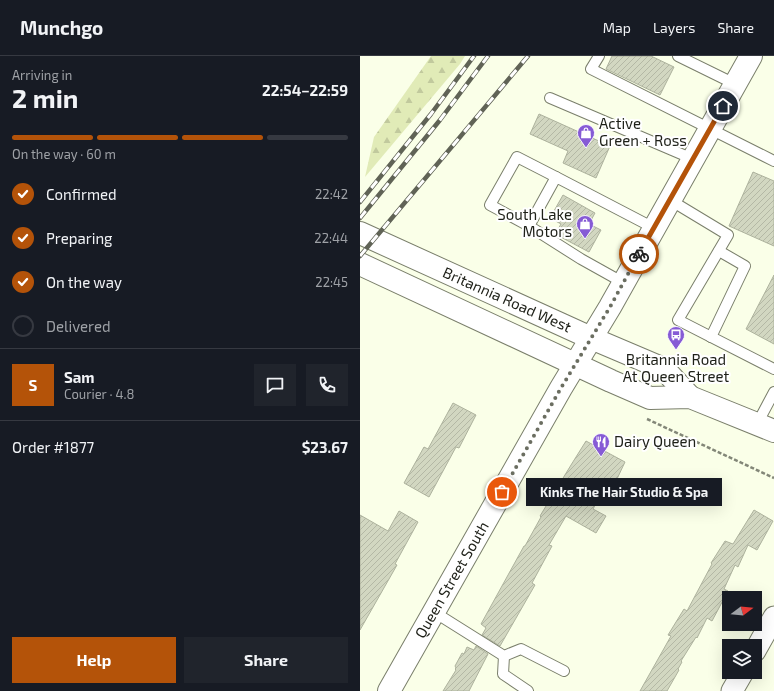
<!DOCTYPE html>
<meta charset="utf-8">
<style>
:root{--surface:#171b24;--page:#20242c;--text:#f1f3f6;--muted:#9ea1a6;--line:#363941;--accent:#b45309}
body{margin:0;font-family:"Exo 2",sans-serif;background:var(--page);color:var(--text);height:100vh;display:flex;flex-direction:column;font-size:15px;white-space:nowrap}
*{box-sizing:border-box;margin:0}
p{font-size:13px;color:var(--muted)}
.icon{flex:none;width:22px;height:22px;fill:none;stroke:currentColor;stroke-width:2;stroke-linecap:round;stroke-linejoin:round}
.map{position:relative;flex:1;overflow:hidden}
.sheet{display:flex;flex-direction:column;background:var(--surface);width:360px}
.sheet>*{flex:none}
.needle{width:26px;rotate:74deg}
.tools{position:absolute;left:362px;top:535px;display:grid;gap:8px}
.tools a{display:grid;place-items:center;width:40px;height:40px;border-radius:0px;background:var(--surface);box-shadow:0 4px 16px #0002;font-size:20px}
.pin{position:absolute;display:grid;place-items:center;width:34px;height:34px;color:#fff;margin:-17px;border:2px solid #fff;border-radius:50%;box-shadow:0 1px 4px #0007}
.courier{position:absolute;display:grid;place-items:center;width:40px;height:40px;margin:-20px;border:3px solid #b45309;border-radius:50%;background:#fff;color:#222;box-shadow:0 1px 5px #0007}
.bubble{position:absolute;height:28px;border-radius:0px;background:var(--surface);box-shadow:0 4px 16px #0002;font-size:13px;font-weight:700;line-height:28px;text-align:center}
.overview em{font-style:normal;font-weight:700}
.overview div{display:flex;flex-direction:column-reverse}
.overview{display:flex;align-items:center;justify-content:space-between;height:68px;padding:0 12px}
h1{font-size:26px;font-weight:700;line-height:30px}
.bar{display:grid;grid-template-columns:repeat(4,1fr);gap:6px 4px;align-content:center;height:48px;padding:0 12px}
.bar i{height:5px;border-radius:3px;background:var(--line)}
.bar .selected{background:var(--accent)}
.bar p{grid-column:span 4}
.line{display:flex;align-items:center;gap:10px;padding:0 12px;border-top:1px solid var(--line)}
.line div{flex:1}
.round{display:grid;place-items:center;flex:none;width:42px;height:42px;border-radius:0px;background:var(--page)}
ol{padding:0 12px;list-style:none}
li{display:flex;align-items:center;gap:12px;height:44px}
li p{margin-inline-start:auto}
li .icon{padding:4px;border-radius:50%;background:var(--accent);color:#fff;stroke-width:4}
li:last-child{color:var(--muted)}
li i{width:22px;height:22px;border:2px solid var(--line);border-radius:50%}
.primary-button{display:flex;gap:8px;margin-top:auto;padding:8px 12px}
.primary-button a{flex:1;height:46px;border-radius:0px;background:var(--accent);color:#fff;font-size:16px;font-weight:700;line-height:46px;text-align:center}
.primary-button a+a{background:var(--page);color:var(--text)}
header{display:flex;align-items:center;gap:24px;box-sizing:border-box;height:56px;padding:0 20px;background:var(--surface);border-bottom:1px solid var(--line)}
header strong{font-size:19px}
nav{display:flex;gap:22px;margin-inline-start:auto;font-size:14px}
main{display:flex;flex:1;min-height:0}
.map>svg:first-child{display:block}
</style>
<header>
<strong>Munchgo</strong>
<nav><a>Map</a><a>Layers</a><a>Share</a></nav>
</header>
<main>
<section class="sheet">
<div class="overview"><div><h1>2 min</h1><p>Arriving in</p></div><em>22:54–22:59</em></div>
<div class="bar"><i class="selected"></i><i class="selected"></i><i class="selected"></i><i></i><p>On the way · 60 m</p></div>
<ol>
<li><svg class="icon" aria-label="check" viewBox="0 0 24 24"><path d="M5 12l5 5 9-10"/></svg>Confirmed<p>22:42</p></li>
<li><svg class="icon" aria-label="check" viewBox="0 0 24 24"><path d="M5 12l5 5 9-10"/></svg>Preparing<p>22:44</p></li>
<li><svg class="icon" aria-label="check" viewBox="0 0 24 24"><path d="M5 12l5 5 9-10"/></svg>On the way<p>22:45</p></li>
<li><i></i>Delivered</li>
</ol>
<div class="line" style="height:72px"><b class="round" style="background:var(--accent);color:#fff">S</b><div><b>Sam</b><p>Courier · 4.8</p></div><a class="round"><svg class="icon" aria-label="chat" viewBox="0 0 24 24"><path d="M4 5h16v11H9l-5 4z"/></svg></a><a class="round"><svg class="icon" aria-label="phone" viewBox="0 0 24 24"><path d="M5 4h4l2 5-3 2q2 4 5 5l2-3 5 2v4C11 20 4 13 5 4z"/></svg></a></div>
<div class="line" style="height:52px"><div>Order #1877</div><b>$23.67</b></div>
<div class="primary-button"><a>Help</a><a>Share</a></div>
</section>
<div class="map">
<svg width="414" height="635" viewBox="0 0 414 635">
<defs>
<pattern id="forest-firs" width="22" height="20" patternUnits="userSpaceOnUse"><rect width="22" height="20" fill="#e1ebb7"/><path d="M5 1l3.5 6h-7zM16 11l3.5 6h-7z" fill="#c1c99d"/></pattern>
<pattern id="building-hatch" width="6" height="6" patternUnits="userSpaceOnUse"><rect width="6" height="6" fill="#d2d7c1"/><path d="M-1 1l2-2M0 6l6-6M5 7l2-2" fill="none" stroke="#b4b8a5"/></pattern>
</defs>
<rect width="100%" height="100%" fill="#faffe8"/>
<polygon fill="url(#forest-firs)" points="71,0 105,0 100,8 5,121 14,81"/>
<g fill="url(#building-hatch)" stroke="#adb29d">
<polygon points="252,0 291,0 314,11 300,39 246,13"/>
<polygon points="179,58 250,90 236,122 203,107 208,95 170,78"/>
<polygon points="393,116 414,125 414,190 369,170"/>
<polygon points="203,139 235,157 229,168 241,174 229,196 195,178 201,168 190,162"/>
<polygon points="414,219 414,288 386,273"/>
<polygon points="93,347 116,359 99,392 96,391 69,441 44,427 64,391 68,393"/>
<polygon points="226,385 265,406 256,425 250,422 233,453 246,460 236,477 206,460 189,489 192,490 172,527 175,529 140,590 122,579 126,572 121,568 164,490 165,490 181,461 180,460 211,409"/>
<polygon points="394,454 413,465 397,494 388,489 378,511 375,509 364,533 368,535 352,565 347,562 337,582 336,581 321,605 322,606 318,613 319,614 307,635 280,635 311,580 308,579 324,553 327,555 352,508 351,507 365,485 373,488"/>
<polygon points="39,455 58,466 35,508 37,509 0,574 0,459 28,475"/>
<polygon points="116,590 128,598 109,635 83,635 96,614 95,613 96,612 95,610 102,597 104,598 107,591 114,594"/>
</g>
<g fill="none" stroke-linecap="round" stroke-linejoin="round">
<defs>
<g id="lane">
<polyline points="239,0 231,13 414,105"/>
<polyline points="318,0 375,28"/>
<polyline points="190,42 333,103"/>
<polyline points="310,144 368,179 318,264 414,313"/>
<polyline points="169,170 130,149 157,101 196,121"/>
<polyline points="264,227 221,203 169,170 196,121 294,172"/>
<polyline points="351,281 385,210 359,195"/>
<polyline points="397,368 414,336"/>
<polyline points="74,556 144,600 161,593 204,615"/>
<polyline points="144,600 143,618 168,635"/>
</g>
<g id="street">
<polyline points="395,595 414,561"/>
<polyline points="372,635 383,616"/>
</g>
<g id="secondary">
<polyline points="0,177 231,282 304,313 330,341"/>
<polyline points="0,208 251,325 290,342 330,341 414,375"/>
<polyline points="29,635 201,332 250,251 391,0"/>
</g>
</defs>
<use href="#lane" stroke="#7a7f6b" stroke-width="12"/>
<use href="#street" stroke="#7a7f6b" stroke-width="23"/>
<use href="#secondary" stroke="#7a7f6b" stroke-width="24"/>
<polyline stroke="#838778" stroke-width="2.5" stroke-dasharray="4 2" stroke-linecap="butt" points="287,363 414,422"/>
<use href="#lane" stroke="#fff" stroke-width="10"/>
<use href="#street" stroke="#fff" stroke-width="21"/>
<use href="#secondary" stroke="#fff" stroke-width="22"/>
<defs>
<g id="rail">
<polyline points="0,146 71,58 114,0"/>
<polyline points="0,162 80,64 128,0"/>
<polyline points="0,200 168,0"/>
</g>
</defs>
<use href="#rail" stroke="#606356" stroke-width="4.5"/>
<use href="#rail" stroke="#fff" stroke-width="3" stroke-dasharray="9" stroke-linecap="butt"/>
</g>
<g fill="none" stroke-linecap="round" stroke-linejoin="round">
<polyline stroke="#6b6e61" stroke-width="4" stroke-dasharray="0 7.2" points="142,436 201,332 250,251 279,198"/>
<polyline stroke="#b45309" stroke-width="5" points="279,198 363,50"/>
</g>
<defs>
<symbol id="shop-pin" viewBox="-11 -11 22 30"><path d="M0 17L-7.5 6A9.5 9.5 0 1 1 7.5 6Z" fill="#865bd5" stroke="#fff"/><path d="M-5-2.5h2.3a2.7 3.5 0 0 1 5.4 0H5L5.5 6h-11ZM-1.5-2.5h3a1.5 2.3 0 0 0-3 0Z" fill="#fff"/></symbol>
<symbol id="bus-pin" viewBox="-11 -11 22 30"><path d="M0 17L-7.5 6A9.5 9.5 0 1 1 7.5 6Z" fill="#865bd5" stroke="#fff"/><path d="M-5-6H5V4H4V6H2V4H-2V6H-4V4H-5ZM-3.5-4V0h7V-4ZM-3.5 1.2v1.5H-2V1.2ZM2 1.2v1.5H3.5V1.2Z" fill="#fff"/></symbol>
<symbol id="restaurant-pin" viewBox="-11 -11 22 30"><path d="M0 17L-7.5 6A9.5 9.5 0 1 1 7.5 6Z" fill="#865bd5" stroke="#fff"/><path d="M-5-6h1v4h1v-4h1v4h1v-4h1v5L-1.5 .5V6h-2V.5L-5-1ZM5-6V6H3V1.5H1.5Q1.5-4 5-6Z" fill="#fff"/></symbol>
</defs>
<g fill-rule="evenodd">
<use href="#shop-pin" x="216" y="67" width="20" height="27"/>
<use href="#shop-pin" x="215" y="158" width="20" height="27"/>
<use href="#bus-pin" x="306" y="269" width="20" height="27"/>
<use href="#restaurant-pin" x="231" y="376" width="20" height="27"/>
</g>
<g text-anchor="middle" stroke-width="4" stroke-linejoin="round" paint-order="stroke">
<g font-size="15" fill="#1e2018" stroke="#fff" text-anchor="start">
<text x="239" y="73">Active<tspan x="239" dy="17">Green + Ross</tspan></text>
<text x="212" y="164" text-anchor="end">South Lake<tspan x="212" dy="17">Motors</tspan></text>
<text x="316" y="309" text-anchor="middle">Britannia Road<tspan x="316" dy="17">At Queen Street</tspan></text>
<text x="254" y="391">Dairy Queen</text>
</g>
<g font-size="15" fill="#1e2018" stroke="#fff">
<text transform="translate(147 244) rotate(24)" y="5">Britannia Road West</text>
<text transform="translate(92 524) rotate(-60)" y="5">Queen Street South</text>
</g>
</g>
</svg>
<div class="tools">
<a><svg class="needle" viewBox="-14 -14 28 28"><path d="M0-13l5 13h-10z" fill="#e53935"/><path d="M0 13l5-13h-10z" fill="#9ea1a6"/></svg></a>
<a><svg class="icon" aria-label="layers" viewBox="0 0 24 24"><path d="M12 4l9 5-9 5-9-5zM3 14l9 5 9-5"/></svg></a>
</div>
<div class="pin" style="left:142px;top:436px;background:#ea580c"><svg class="icon" aria-label="bag" viewBox="0 0 24 24"><path d="M5 8h14l-1 12H6zM9 8a3 3 0 0 1 6 0"/></svg></div>
<div class="pin" style="left:363px;top:50px;background:#1f2937"><svg class="icon" aria-label="home" viewBox="0 0 24 24"><path d="M3 11l9-7 9 7M6 9v11h12V9"/></svg></div>
<div class="courier" style="left:279px;top:198px"><svg class="icon" aria-label="bike" viewBox="0 0 24 24"><circle cx="6" cy="16" r="4"/><circle cx="18" cy="16" r="4"/><path d="M6 16l4-8h5l3 8M10 8l3 8H6M13 5h3"/></svg></div>
<div class="bubble" style="left:166px;top:422px;width:196px">Kinks The Hair Studio &amp; Spa</div>
</div>
</main>
